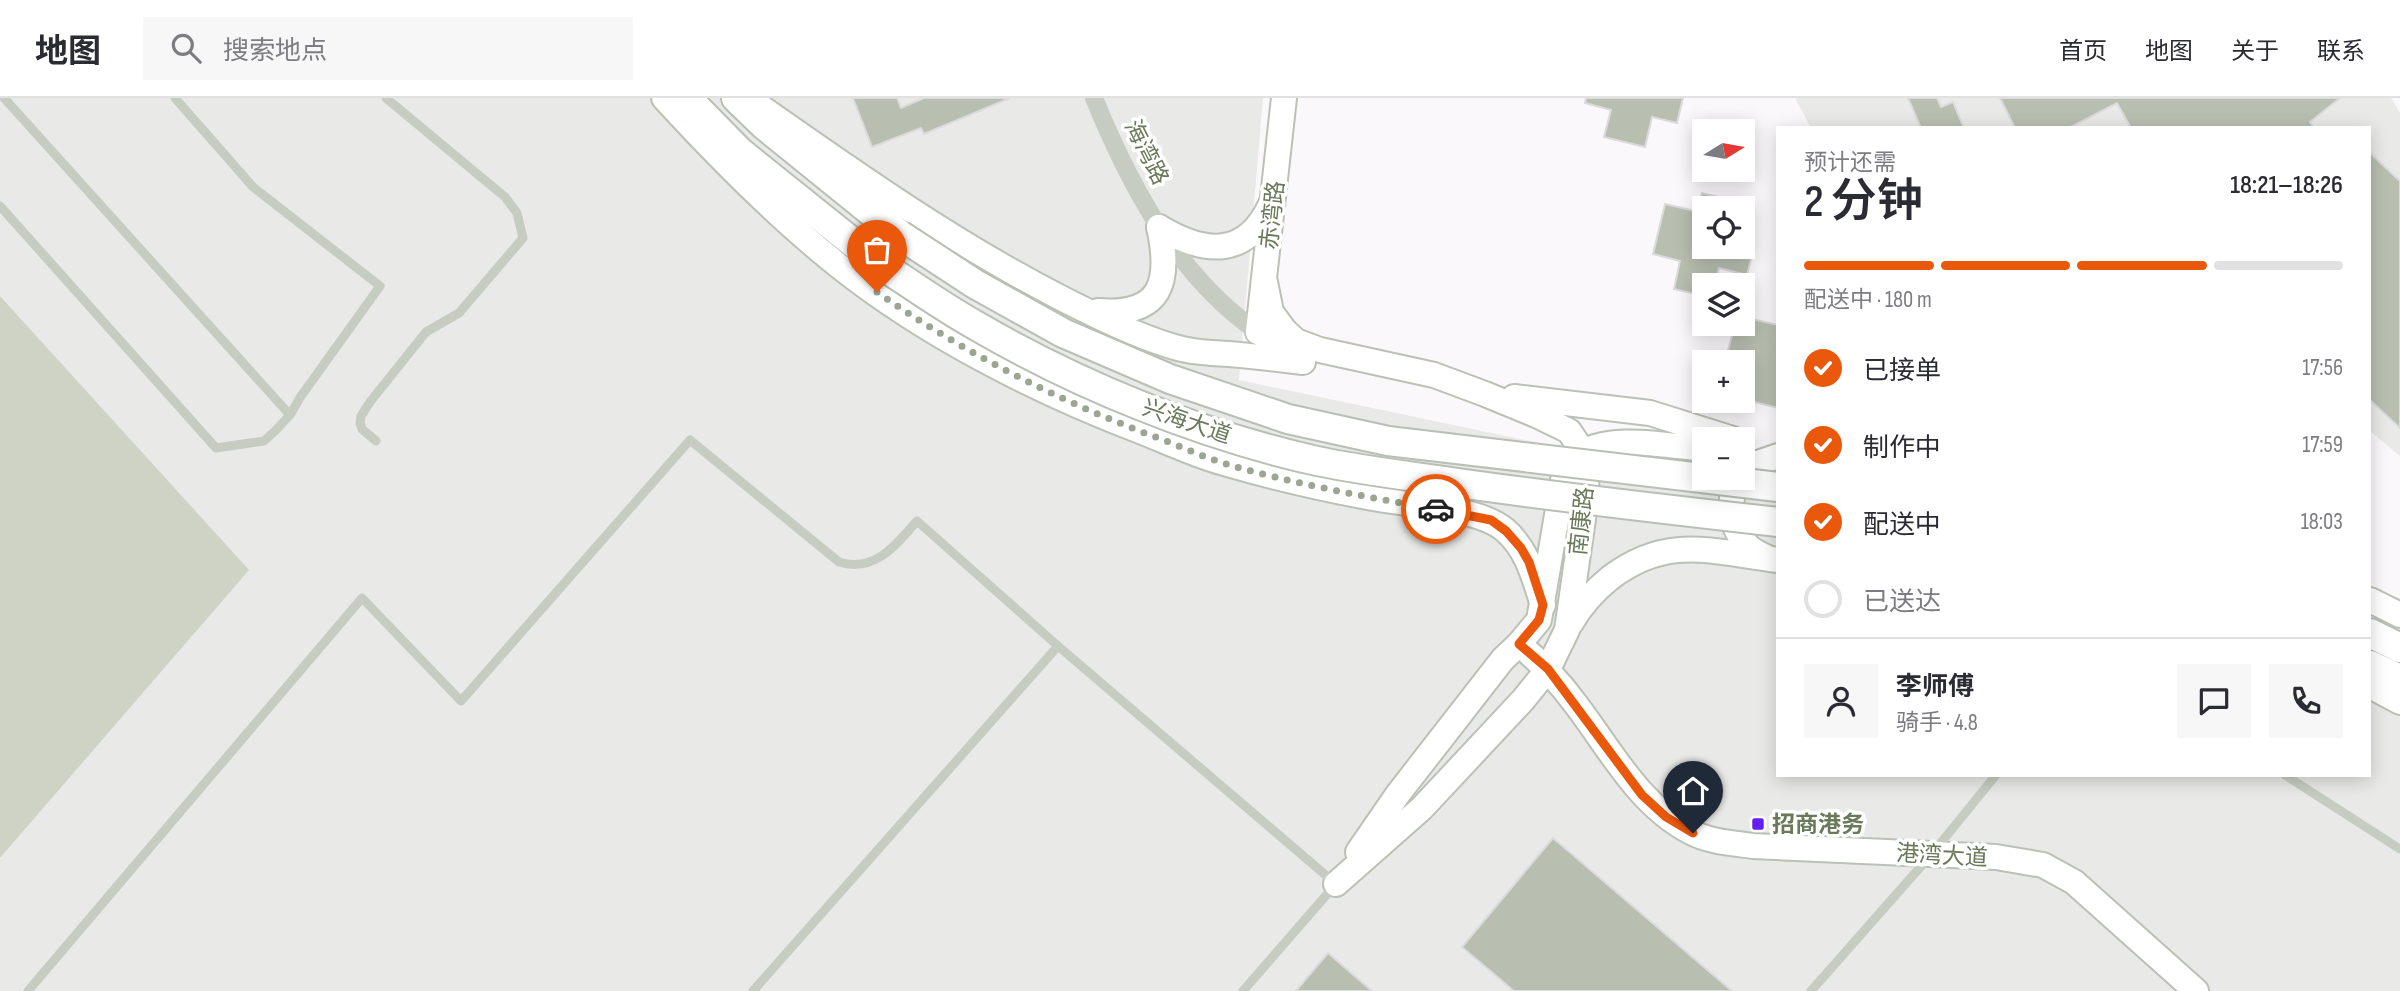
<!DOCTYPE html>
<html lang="zh">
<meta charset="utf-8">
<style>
:root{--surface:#fff;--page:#f7f7f7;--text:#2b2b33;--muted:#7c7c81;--line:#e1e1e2;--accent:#ea580c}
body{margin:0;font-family:"Sofia Sans Condensed","Noto Sans SC",sans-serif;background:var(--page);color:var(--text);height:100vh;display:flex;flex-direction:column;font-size:26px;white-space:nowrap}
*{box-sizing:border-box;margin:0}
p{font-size:23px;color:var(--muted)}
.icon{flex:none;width:38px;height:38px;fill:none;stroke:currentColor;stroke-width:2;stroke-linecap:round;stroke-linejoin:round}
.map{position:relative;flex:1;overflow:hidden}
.drawer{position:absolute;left:1776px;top:28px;width:595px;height:651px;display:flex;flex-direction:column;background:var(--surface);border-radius:0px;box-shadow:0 4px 18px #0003}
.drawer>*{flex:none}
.needle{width:46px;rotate:79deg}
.tools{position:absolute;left:1692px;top:21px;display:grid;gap:14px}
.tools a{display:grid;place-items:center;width:63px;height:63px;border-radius:0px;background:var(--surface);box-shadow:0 4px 18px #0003;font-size:35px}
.pin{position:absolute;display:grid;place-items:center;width:60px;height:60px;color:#fff;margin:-72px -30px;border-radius:50% 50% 50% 0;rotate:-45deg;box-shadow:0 0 7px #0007}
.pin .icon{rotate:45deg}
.courier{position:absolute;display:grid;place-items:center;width:70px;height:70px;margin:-35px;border:5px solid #ea580c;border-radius:50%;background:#fff;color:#222;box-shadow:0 2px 9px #0007}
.overview em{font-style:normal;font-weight:600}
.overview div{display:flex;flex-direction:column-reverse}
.overview{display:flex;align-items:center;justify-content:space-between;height:119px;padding:0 28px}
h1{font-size:46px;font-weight:600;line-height:52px}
.bar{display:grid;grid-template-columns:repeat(4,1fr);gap:10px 7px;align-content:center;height:84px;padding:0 28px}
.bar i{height:9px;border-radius:5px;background:var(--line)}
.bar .current{background:var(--accent)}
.bar p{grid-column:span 4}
.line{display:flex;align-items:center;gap:18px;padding:0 28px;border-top:2px solid var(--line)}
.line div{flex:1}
.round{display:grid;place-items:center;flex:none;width:74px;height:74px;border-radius:0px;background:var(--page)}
ol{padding:0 28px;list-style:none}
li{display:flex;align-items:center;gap:21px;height:77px}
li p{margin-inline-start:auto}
li .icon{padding:7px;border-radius:50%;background:var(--accent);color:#fff;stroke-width:4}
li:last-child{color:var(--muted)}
li i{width:38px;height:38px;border:4px solid var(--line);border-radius:50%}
header{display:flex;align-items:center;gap:42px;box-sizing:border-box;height:98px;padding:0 35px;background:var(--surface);border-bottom:2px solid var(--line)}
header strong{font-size:33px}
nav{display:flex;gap:38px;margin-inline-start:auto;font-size:24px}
.search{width:490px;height:63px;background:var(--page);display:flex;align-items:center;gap:18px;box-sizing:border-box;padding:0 24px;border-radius:0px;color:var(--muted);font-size:26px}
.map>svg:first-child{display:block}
</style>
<header>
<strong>地图</strong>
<div class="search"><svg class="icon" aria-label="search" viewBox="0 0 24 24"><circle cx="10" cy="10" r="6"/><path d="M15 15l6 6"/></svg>搜索地点</div>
<nav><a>首页</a><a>地图</a><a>关于</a><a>联系</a></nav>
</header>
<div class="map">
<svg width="2400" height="893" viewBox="0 0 2400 893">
<rect width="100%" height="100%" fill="#faf8fa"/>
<g fill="#e9e9e8">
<polygon points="0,0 1263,0 1239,282 1778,395 1778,677 2370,677 2370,583 2400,598 2400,893 0,893 0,760 248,472 0,198"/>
<polygon points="1795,0 2391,0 2400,15 2400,358 2370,333 2370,30 1811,30"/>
</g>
<polygon fill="#ced3c5" points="0,198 249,472 0,760"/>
<g fill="#b8bfb0" stroke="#dcdadc" stroke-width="2">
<polygon points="853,0 897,0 901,10 924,0 1010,0 924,36 921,30 872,49"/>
<polygon points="1586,0 1683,0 1677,25 1652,19 1645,49 1604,39 1611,12 1585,5"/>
<polygon points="1908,0 1937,0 1941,9 1953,4 1964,30 1921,30"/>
<polygon points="2000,0 2340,0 2310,24 2314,30 2131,30 2117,5 2069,30 2015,30"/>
<polygon points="2370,55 2400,83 2400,330 2370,302"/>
<polygon points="1702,95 1742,105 1742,110 1698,110"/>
<polygon points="1665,106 1704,115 1704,149 1754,149 1747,177 1719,170 1715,187 1704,187 1704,198 1674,191 1680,163 1653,156"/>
<polygon points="1743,219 1778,227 1778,310 1743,301 1743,264 1725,264 1735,226 1743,226"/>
<polygon points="1553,740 1732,893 1514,893 1462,849"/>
<polygon points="1328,855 1372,893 1296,893"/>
</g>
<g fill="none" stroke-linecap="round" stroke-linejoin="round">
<defs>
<g id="secondary">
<path d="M 664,0 C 719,60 776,118 839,168 C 926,237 1037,294 1140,333 C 1168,344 1195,357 1224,365 C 1272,379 1324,391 1373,400 C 1409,407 1478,409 1505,432 C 1528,452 1534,480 1543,507"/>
<polyline points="1284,0 1258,234 1297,254"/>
<path d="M 759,8 C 856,76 954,145 1059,199 C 1095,217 1132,236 1171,248 C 1190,254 1209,255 1229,256 C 1253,258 1278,261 1303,264"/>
<path d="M 1159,129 C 1204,156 1246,161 1271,106"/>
<polyline points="1265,184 1271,214 1285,233 1296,243 1320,252 1434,277 1485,296 1536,317 1569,333 1583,354 1587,393 1567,532 1548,571 1523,602 1422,710 1336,786"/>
<path d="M 1098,213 C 1162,218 1171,184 1159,129"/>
<polyline points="1514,299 1650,315 1733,341"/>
<polyline points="1743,378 1755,366 1778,358"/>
<path d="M 1741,380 C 1725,400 1730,429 1747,447 C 1752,453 1760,456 1766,459"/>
<polyline points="2370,502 2400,517"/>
<path d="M 1571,525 C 1581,507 1594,493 1610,480 C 1668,436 1712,454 1778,462"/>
<path d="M 1519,546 C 1540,564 1558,582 1574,604 C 1609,649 1638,707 1691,734 C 1710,744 1732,745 1753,748 L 1996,759 L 2043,767 L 2074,784 L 2196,893"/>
<polyline points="2370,588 2400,604"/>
<path d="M 1358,754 L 1398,696 L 1503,561 L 1519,546 L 1539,522 L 1563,382 C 1566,373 1569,365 1576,359 C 1605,334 1669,348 1704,351"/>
</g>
<g id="primary">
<polyline points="687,0 740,54 877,164"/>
<polyline points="736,0 764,27 900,137"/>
<polyline points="2370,535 2400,550"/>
<polyline points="2370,567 2400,581"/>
</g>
</defs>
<use href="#secondary" stroke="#bbc1b5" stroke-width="28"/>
<use href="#primary" stroke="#b9bfb4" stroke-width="32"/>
<g stroke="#c7ccc2" stroke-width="9">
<polyline points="4,0 290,317"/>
<polyline points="0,108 216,350 264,343 275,333 290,317 301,298 380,188 253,89 175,0"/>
<polyline points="376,343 362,331 360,325 361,318 370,304 426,234 459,215 523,140 517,115 505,99 386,0"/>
<polyline points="2285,677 2400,751"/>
<path d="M 28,893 L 362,500 L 461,603 L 690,342 L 839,464 C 875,475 896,447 917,423 L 1058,548 L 1336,786 L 1243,893"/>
<polyline points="753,893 1058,548"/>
<polyline points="1811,893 1931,757 1996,677"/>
</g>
<path stroke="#c7ccc2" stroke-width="18" d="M 1094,0 C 1130,88 1178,179 1258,234"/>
<use href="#secondary" stroke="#fff" stroke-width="24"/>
<use href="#primary" stroke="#fff" stroke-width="28"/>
<defs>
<g id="primary-bridge">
<polyline points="900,137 975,186 1063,235 1170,281 1288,321 1388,343 1778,389"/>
<path d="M 877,164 C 909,185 941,208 975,227 C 1078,287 1200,337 1317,363 C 1364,373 1411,378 1458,385 C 1565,400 1671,412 1778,424"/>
</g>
</defs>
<use href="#primary-bridge" stroke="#b9bfb4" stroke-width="32" stroke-linecap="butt"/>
<use href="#primary-bridge" stroke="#fff" stroke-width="28"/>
</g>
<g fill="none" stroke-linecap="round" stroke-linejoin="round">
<path stroke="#9ca591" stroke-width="7" stroke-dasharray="0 12.6" d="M 877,194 C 964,255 1059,303 1158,340 C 1180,348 1201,358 1223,365 C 1290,385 1366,399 1436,411"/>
<polyline stroke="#ea580c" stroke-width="9" points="1436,411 1491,422 1506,433 1521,450 1529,464 1543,507 1539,522 1519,546 1548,571 1642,697 1666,719 1693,735"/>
</g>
<rect fill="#611ff3" stroke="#fff" stroke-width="2.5" x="1751" y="719" width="14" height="14" rx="3.5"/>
<g text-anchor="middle" stroke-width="7" stroke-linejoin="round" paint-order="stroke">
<g font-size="23" fill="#697959" stroke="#fff">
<text transform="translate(1147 54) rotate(63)" y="8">海湾路</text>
<text transform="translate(1272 117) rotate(-84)" y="8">赤湾路</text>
<text transform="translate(1187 323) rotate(19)" y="8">兴海大道</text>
<text transform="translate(1581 423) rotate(-84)" y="8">南康路</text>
<text transform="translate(1942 757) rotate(3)" y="8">港湾大道</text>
</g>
<g font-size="23" font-weight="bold" fill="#697959" stroke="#fff" text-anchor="start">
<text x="1772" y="734">招商港务</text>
</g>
</g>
</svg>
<div class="tools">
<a><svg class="needle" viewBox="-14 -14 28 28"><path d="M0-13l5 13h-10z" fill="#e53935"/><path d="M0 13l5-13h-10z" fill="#7c7c81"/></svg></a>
<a><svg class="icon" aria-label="locate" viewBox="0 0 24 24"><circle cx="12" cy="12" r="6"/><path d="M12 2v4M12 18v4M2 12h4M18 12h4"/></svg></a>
<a><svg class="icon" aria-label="layers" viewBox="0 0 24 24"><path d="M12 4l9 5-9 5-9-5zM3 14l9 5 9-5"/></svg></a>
<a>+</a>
<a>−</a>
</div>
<div class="pin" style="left:877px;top:194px;background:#ea580c"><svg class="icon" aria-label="bag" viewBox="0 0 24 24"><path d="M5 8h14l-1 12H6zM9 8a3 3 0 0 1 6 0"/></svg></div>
<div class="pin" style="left:1693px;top:735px;background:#1f2937"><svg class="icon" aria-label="home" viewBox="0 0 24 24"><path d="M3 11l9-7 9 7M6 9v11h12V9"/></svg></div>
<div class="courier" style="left:1436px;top:411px"><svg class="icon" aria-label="car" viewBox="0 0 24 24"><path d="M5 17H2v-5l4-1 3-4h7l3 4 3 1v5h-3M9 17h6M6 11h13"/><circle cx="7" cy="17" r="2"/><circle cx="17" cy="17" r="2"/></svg></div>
<section class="drawer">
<div class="overview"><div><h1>2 分钟</h1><p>预计还需</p></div><em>18:21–18:26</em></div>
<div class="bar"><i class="current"></i><i class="current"></i><i class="current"></i><i></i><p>配送中 · 180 m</p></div>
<ol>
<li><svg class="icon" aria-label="check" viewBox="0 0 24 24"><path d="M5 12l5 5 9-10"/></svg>已接单<p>17:56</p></li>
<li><svg class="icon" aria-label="check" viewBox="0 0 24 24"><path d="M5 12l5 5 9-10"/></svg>制作中<p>17:59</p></li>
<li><svg class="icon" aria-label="check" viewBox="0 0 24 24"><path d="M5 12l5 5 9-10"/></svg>配送中<p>18:03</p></li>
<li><i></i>已送达</li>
</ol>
<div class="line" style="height:126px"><a class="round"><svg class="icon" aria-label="person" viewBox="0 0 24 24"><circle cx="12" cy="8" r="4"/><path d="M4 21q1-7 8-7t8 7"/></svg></a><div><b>李师傅</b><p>骑手 · 4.8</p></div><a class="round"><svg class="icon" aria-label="chat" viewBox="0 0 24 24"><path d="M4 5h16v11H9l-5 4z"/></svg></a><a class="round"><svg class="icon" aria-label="phone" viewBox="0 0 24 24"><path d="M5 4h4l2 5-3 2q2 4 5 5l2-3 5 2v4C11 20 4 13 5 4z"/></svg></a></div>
</section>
</div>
